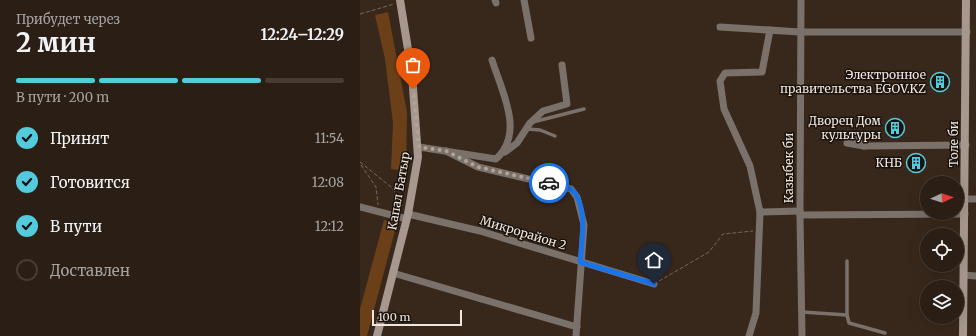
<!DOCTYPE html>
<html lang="ru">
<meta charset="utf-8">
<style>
:root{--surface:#2a1e15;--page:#32271e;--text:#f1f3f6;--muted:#a5a2a0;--line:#463c34;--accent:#54cadd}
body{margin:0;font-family:Merriweather,serif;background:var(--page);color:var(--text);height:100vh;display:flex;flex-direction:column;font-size:15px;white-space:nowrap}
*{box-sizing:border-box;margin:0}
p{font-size:13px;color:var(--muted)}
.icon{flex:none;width:22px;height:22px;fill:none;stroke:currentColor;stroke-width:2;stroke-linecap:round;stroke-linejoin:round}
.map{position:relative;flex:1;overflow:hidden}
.drawer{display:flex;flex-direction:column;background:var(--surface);width:360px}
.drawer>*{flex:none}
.needle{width:26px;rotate:86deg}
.controls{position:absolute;left:560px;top:176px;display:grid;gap:8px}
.controls a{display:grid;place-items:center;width:44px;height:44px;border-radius:50%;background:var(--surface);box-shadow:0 4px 16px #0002,0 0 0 1px var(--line);font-size:20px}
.scale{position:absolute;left:12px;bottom:10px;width:90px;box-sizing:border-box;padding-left:4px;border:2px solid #f0e6de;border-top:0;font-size:11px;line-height:14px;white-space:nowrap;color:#f0e6de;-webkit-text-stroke:3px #1a130d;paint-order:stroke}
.pin{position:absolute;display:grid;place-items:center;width:34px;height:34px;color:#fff;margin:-41px -17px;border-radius:50% 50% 50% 0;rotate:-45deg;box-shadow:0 0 4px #0007}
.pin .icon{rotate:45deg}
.courier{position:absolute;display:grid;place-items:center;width:40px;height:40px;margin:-20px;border:3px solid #1a73e8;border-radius:50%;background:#fff;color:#222;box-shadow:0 1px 5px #0007}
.head em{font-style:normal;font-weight:700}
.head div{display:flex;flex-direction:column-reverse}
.head{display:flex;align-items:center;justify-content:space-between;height:68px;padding:0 16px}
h1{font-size:26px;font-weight:700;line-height:30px}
.bar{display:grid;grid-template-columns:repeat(4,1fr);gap:6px 4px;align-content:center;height:48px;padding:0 16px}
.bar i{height:5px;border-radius:3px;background:var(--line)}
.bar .selected{background:var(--accent)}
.bar p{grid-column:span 4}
ol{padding:0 16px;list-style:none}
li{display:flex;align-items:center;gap:12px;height:44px}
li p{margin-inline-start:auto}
li .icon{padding:4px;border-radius:50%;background:var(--accent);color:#111;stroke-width:4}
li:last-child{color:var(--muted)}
li i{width:22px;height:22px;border:2px solid var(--line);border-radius:50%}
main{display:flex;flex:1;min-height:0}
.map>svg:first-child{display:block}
</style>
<main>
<section class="drawer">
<div class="head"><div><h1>2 мин</h1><p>Прибудет через</p></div><em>12:24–12:29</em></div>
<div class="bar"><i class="selected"></i><i class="selected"></i><i class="selected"></i><i></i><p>В пути · 200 m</p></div>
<ol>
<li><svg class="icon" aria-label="check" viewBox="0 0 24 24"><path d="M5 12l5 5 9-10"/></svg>Принят<p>11:54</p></li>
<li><svg class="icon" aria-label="check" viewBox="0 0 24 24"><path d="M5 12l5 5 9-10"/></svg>Готовится<p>12:08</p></li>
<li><svg class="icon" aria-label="check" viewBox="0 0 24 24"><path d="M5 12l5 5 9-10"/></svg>В пути<p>12:12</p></li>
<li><i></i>Доставлен</li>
</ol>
</section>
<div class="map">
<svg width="616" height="336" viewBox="0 0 616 336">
<rect width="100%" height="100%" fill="#38281c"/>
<g fill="#6b3f17">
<polygon points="28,12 47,112 46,171 31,169 33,123 25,59 15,15"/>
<polygon points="24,220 37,223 7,336 0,336 0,309"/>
</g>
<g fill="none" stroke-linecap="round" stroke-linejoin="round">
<g stroke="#75675c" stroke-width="1" stroke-dasharray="4 2" stroke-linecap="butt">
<polyline points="0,14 34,4"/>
<polyline points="0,162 31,187 43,203"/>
<polyline points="1,165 16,187 18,205"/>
<polyline points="299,281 349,252 363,234 393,231"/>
</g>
<g stroke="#7a716b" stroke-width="3.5">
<polyline points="173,122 224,109"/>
<polyline points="167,129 180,130 195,136"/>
<polyline points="487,261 487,315"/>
<polyline points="442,312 487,315 489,323 525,333"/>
</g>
<g stroke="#7a716b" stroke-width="7">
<polyline points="135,0 136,3"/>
<polyline points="164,0 171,38"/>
<polyline points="441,0 440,215 442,336"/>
<polyline points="360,27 440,32 607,32"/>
<polyline points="495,135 498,142 504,146 606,145"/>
<polyline points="487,143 504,146"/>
<path d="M 59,147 L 136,159 C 165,133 142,92 132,60"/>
<polyline points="86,151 118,167 211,189 217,197 224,225 216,336"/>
<polyline points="145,152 157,143 170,123 183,111 207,104 202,65"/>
<polyline points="605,199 616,199"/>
<polyline points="0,207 47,219"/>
<polyline points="400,212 440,211"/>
<polyline points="48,214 120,231 294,284"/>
<polyline points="440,215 605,214"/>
<polyline points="33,273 217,327"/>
<polyline points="604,275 616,276"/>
<polyline points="389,336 396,313 400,212 390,166 364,109 360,81 365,73 402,72 410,30"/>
</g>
<g stroke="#a6988e" stroke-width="8">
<polyline points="17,336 48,214 58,157 52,74 40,0"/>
<polyline points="603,336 606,0"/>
</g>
</g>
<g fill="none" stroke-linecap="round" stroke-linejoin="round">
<polyline stroke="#b0a49a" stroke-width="4" stroke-dasharray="0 7.2" points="53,89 59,147 86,151 118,167 189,183"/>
<path stroke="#1a73e8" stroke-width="5" d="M 189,183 C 195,185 207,186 212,190 C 228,205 222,242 220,262 L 294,284"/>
</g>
<defs>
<symbol id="building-ring" viewBox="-11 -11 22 22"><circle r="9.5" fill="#1a130d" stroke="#54cadd" stroke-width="1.5"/><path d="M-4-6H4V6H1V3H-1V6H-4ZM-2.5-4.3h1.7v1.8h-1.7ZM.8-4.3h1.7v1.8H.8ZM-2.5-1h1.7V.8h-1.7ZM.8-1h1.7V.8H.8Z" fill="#54cadd"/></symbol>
</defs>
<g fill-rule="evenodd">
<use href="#building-ring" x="569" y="71" width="22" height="22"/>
<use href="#building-ring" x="524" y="117" width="22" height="22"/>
<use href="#building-ring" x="545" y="152" width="22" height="22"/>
</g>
<g text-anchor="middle" stroke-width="3" stroke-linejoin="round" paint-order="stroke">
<g font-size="12" fill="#f0e6de" stroke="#1a130d" text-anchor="end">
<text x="566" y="79">Электронное<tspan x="566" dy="14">правительства EGOV.KZ</tspan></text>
<text x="521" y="125">Дворец Дом<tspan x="521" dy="14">культуры</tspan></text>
<text x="542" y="167">КНБ</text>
</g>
<g font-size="12" fill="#f0e6de" stroke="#1a130d">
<text transform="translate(594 144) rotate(-90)" y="4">Толе би</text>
<text transform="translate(429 168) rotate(-90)" y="4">Казыбек би</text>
<text transform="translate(39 191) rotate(-80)" y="4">Капал Батыр</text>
<text transform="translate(163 233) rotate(17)" y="4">Микрорайон 2</text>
</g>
</g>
</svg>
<div class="controls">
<a><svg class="needle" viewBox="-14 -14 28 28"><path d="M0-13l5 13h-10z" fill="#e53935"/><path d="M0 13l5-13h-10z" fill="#a5a2a0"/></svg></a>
<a><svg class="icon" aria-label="locate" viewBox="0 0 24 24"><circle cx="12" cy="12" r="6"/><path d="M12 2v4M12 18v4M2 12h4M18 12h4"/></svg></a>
<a><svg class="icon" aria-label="layers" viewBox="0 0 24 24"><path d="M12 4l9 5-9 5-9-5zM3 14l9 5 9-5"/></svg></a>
</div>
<div class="scale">100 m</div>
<div class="pin" style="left:53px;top:89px;background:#ea580c"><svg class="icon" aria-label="bag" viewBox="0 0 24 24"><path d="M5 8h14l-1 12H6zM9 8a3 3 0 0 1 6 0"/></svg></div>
<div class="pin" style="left:294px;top:284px;background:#1f2937"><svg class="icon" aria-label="home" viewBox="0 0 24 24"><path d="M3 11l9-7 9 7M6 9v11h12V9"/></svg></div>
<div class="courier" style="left:189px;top:183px"><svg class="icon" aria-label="car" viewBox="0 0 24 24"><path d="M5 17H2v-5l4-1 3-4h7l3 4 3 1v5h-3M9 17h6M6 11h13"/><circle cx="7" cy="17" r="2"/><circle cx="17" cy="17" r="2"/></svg></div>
</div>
</main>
